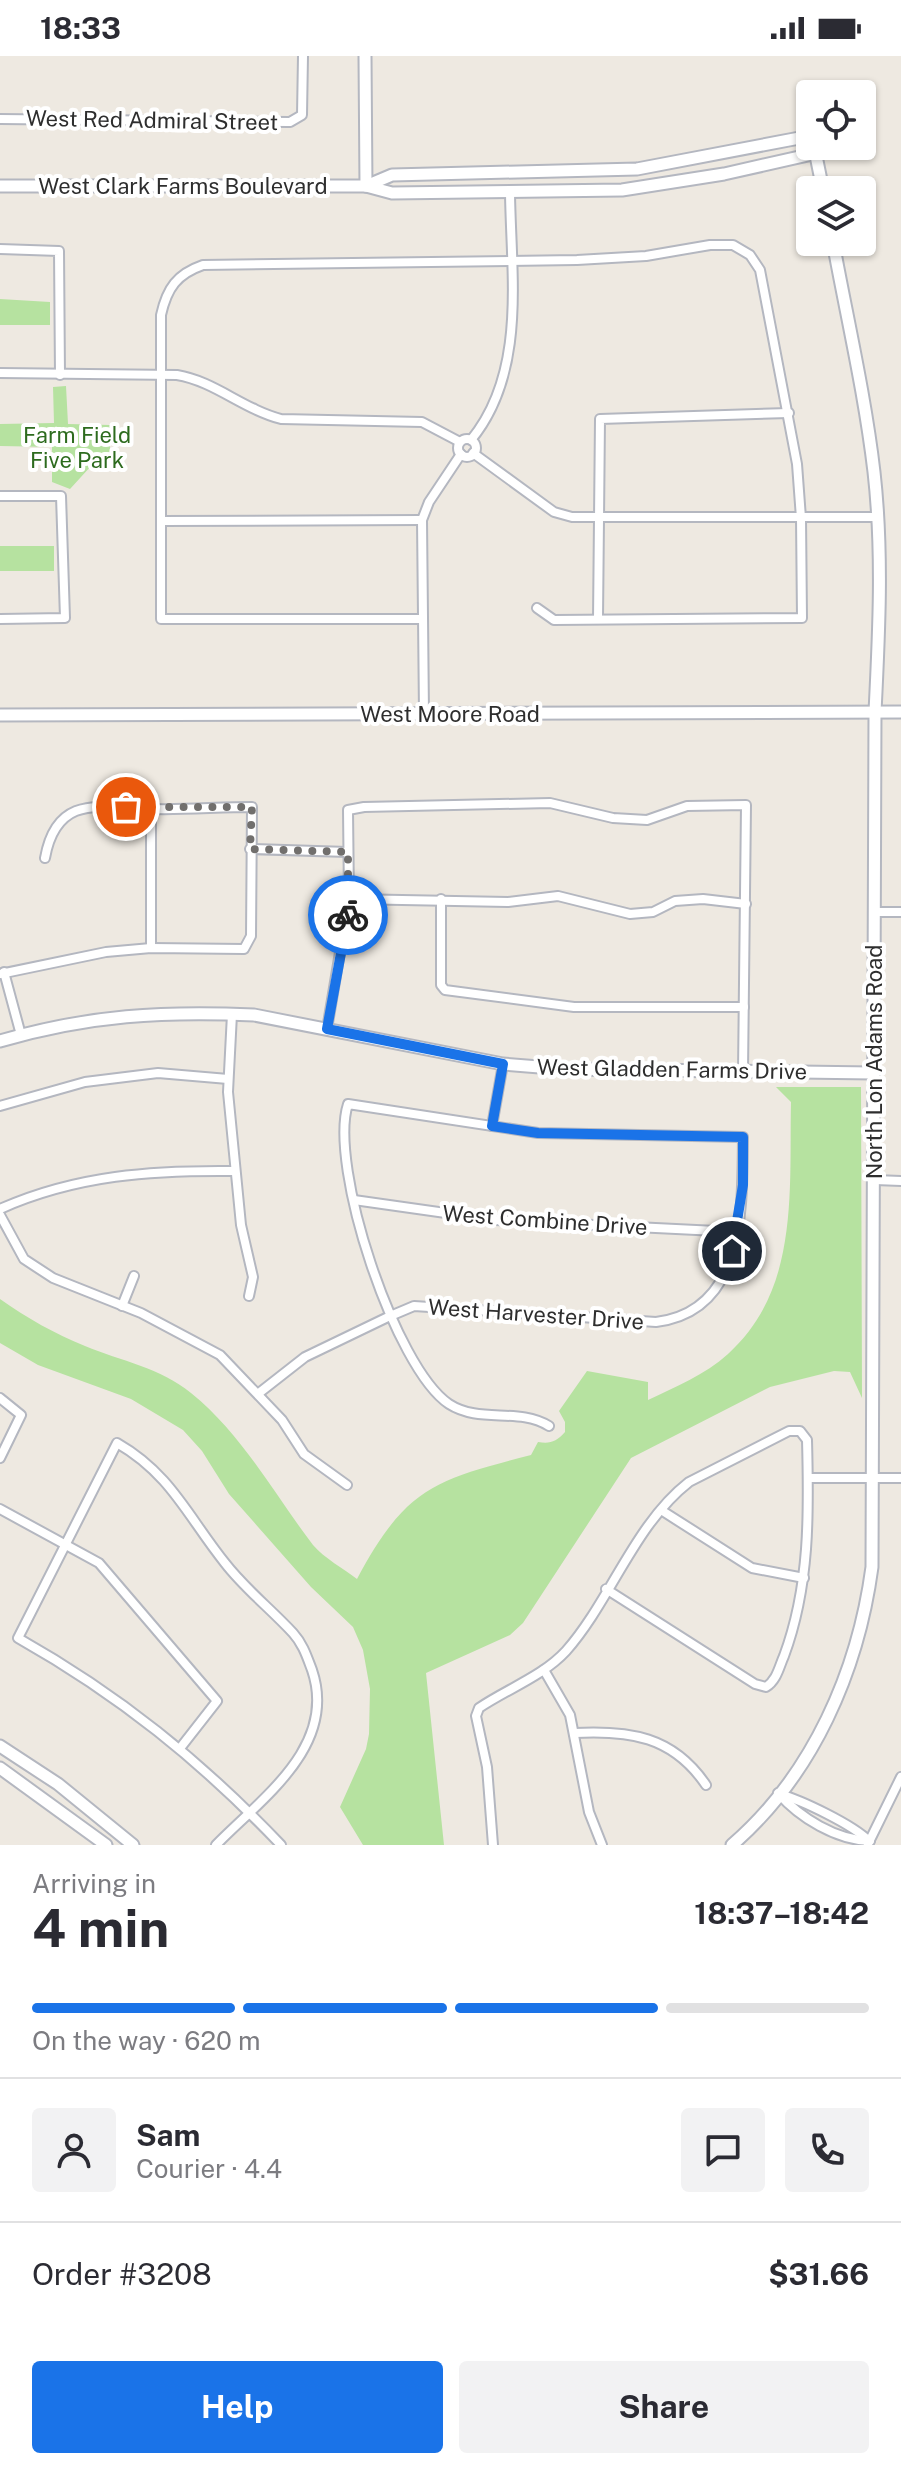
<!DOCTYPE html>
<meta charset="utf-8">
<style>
:root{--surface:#fff;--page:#f2f2f3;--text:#2b2b33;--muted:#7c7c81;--line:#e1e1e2;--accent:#1a73e8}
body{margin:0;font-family:"Public Sans",sans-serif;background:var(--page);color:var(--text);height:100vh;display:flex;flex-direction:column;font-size:30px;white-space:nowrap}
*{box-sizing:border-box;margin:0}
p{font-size:26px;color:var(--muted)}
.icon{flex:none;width:44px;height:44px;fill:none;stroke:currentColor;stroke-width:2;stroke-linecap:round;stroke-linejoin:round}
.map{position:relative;height:1789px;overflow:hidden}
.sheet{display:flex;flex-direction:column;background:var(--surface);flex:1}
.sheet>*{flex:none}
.tools{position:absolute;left:796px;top:24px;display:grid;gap:16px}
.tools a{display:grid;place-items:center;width:80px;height:80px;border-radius:8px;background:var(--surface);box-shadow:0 2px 6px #0004;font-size:40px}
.pin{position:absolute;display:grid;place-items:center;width:68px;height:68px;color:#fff;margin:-34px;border:4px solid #fff;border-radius:50%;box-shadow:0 2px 8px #0007}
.courier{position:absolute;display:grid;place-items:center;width:80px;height:80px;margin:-40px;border:6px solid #1a73e8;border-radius:50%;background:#fff;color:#222;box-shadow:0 2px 10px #0007}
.head em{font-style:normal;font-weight:700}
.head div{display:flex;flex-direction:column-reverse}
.head{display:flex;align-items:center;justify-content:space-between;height:136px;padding:0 32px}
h1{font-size:52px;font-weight:700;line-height:60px}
.bar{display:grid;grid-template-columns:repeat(4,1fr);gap:12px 8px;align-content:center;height:96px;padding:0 32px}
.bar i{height:10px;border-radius:6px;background:var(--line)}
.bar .current{background:var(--accent)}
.bar p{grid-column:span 4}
.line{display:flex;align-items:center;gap:20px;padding:0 32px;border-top:2px solid var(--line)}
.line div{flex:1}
.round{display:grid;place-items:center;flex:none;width:84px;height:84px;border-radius:8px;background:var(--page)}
.primary-button{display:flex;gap:16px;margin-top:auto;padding:16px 32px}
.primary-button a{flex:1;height:92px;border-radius:8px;background:var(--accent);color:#fff;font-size:32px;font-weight:700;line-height:92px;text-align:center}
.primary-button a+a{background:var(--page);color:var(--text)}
.status{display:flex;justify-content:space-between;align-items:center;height:56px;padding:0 40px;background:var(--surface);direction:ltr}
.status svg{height:22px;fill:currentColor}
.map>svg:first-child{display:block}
</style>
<div class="status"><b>18:33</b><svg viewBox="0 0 49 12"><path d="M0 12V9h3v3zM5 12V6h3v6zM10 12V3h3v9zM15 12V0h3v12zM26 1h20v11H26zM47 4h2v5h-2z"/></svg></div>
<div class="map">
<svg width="901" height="1789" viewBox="0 0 901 1789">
<rect width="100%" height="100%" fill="#eee9e1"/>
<g fill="#b6e2a0">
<polygon points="0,243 50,246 50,269 0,269"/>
<polygon points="66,330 68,368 110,369 110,398 102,398 70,433 52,426 52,391 0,390 0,368 54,367 53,331"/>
<rect x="0" y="490" width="54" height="25"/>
<path d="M 776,1031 L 861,1031 L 862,1342 L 850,1316 L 834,1315 L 770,1331 L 631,1402 L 523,1567 L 510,1579 L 426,1617 L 444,1789 L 363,1789 L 340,1751 L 366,1693 L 369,1678 L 370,1633 L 363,1594 L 353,1571 L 311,1531 L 229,1438 L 202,1395 L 183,1374 L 131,1343 L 38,1309 L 0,1287 L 0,1243 C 27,1262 55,1278 85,1290 C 121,1305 161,1312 191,1337 C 242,1378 274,1438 313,1489 C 324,1502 344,1513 357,1523 C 406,1431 435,1424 531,1399 L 538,1386 C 550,1388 556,1386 565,1376 L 565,1366 L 559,1355 L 587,1315 L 648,1326 L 648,1344 C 675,1331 705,1319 728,1298 C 800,1233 789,1134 791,1046 Z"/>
</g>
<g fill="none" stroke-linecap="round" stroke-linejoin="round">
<defs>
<g id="street">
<polyline points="0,63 290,66 302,59 303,0"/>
<polyline points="0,193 59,195 60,319"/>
<path d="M 0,317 L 177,319 C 214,325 243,353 281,363 L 422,366 L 460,386"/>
<circle cx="467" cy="392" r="9"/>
<path d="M 471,384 C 527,316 511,219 510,137"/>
<polyline points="473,397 554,456 572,461 877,461"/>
<polyline points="0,440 61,440 65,562 0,563"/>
<polyline points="161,465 422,464"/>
<path d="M 423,563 L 161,563 L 161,259 C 167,232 177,218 203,209 L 577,204 L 646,200 L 710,189 L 733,189 L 750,199 L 760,214 L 797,408 L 801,462 L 802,562 L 554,564 L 537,552"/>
<polyline points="598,563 600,363 789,357"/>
<polyline points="424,658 422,464 429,446 461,398"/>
<polyline points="151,753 151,892"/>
<polyline points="250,793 348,796"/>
<polyline points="349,843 508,846 558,840 630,858 653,856 675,845 703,843 746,848"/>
<polyline points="441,843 441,929 445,934 574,951 744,951"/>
<polyline points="874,856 901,856"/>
<polyline points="4,916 21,979"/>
<path d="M 0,918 L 106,896 L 151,892 L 244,893 L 251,880 L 252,751 C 219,751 185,754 152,753 C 103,752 57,736 45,802"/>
<polyline points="232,958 228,1036 241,1169 253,1221 249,1240"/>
<polyline points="327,973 349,843 348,754 364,751 550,747 613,762 647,764 687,750 746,749 743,1016"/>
<polyline points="0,1050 85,1026 158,1017 228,1023"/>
<polyline points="492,1070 503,1008"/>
<polyline points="875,1124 901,1125"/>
<polyline points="354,1144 495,1164 737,1176"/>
<path d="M 0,1153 C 76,1119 153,1114 235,1115"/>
<polyline points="0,1159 24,1203 53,1222 141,1257 220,1299 282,1364 304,1398 347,1429"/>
<polyline points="122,1250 134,1220"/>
<path d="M 259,1337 L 305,1301 L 388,1261 L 414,1250 L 656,1266 C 746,1255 742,1152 743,1081 L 538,1077 L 348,1048 C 328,1109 395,1312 449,1348 C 480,1368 518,1351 549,1370"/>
<polyline points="0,1342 21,1359 0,1402"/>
<polyline points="808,1422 901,1422"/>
<polyline points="0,1453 99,1507 217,1645 181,1691"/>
<polyline points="661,1454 752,1512 804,1522"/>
<polyline points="544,1614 570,1659 589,1756 602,1789"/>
<path d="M 574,1677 C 629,1674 673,1680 706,1729"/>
<path d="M 778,1737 C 800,1762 836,1784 870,1785"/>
<path d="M 779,1738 C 802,1744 853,1769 869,1785"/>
<polyline points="868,1788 901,1721"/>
<path d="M 216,1789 C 262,1742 338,1690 312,1614 C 307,1601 303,1588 293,1577 C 271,1553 245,1533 225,1507 C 188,1461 171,1418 117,1387 L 18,1582 C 119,1639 201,1705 281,1789"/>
<path d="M 493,1789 L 487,1711 L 476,1660 L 479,1652 C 507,1633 543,1620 566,1595 C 611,1544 634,1469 689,1426 L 789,1375 L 800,1375 L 807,1384 C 809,1457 810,1530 784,1600 C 779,1611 777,1624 766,1631 L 755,1628 L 606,1533"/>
</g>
<g id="secondary">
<polyline points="365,0 366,130"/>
<polyline points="814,90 823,134"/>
<polyline points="0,130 366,130 392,137 622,134 724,118 817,97"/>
<polyline points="366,130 392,119 637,113 810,80"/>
<polyline points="0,659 901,656"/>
<path d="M 0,985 C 89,959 163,955 254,959 L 503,1008 L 564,1013 L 873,1017"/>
<polyline points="0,1690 58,1728 133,1789"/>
<polyline points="0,1712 106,1789"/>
<path d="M 732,1789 C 813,1719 858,1615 872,1511 L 875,656 C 879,576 883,495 874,416 C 865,339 847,262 833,186"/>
</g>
</defs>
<use href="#street" stroke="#b4b7c0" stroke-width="12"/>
<use href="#secondary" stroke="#b4b7c0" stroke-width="15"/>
<use href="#street" stroke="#fff" stroke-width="8"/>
<use href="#secondary" stroke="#fff" stroke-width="11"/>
</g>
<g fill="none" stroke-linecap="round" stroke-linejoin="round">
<polyline stroke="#716f6d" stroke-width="8" stroke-dasharray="0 14.4" points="126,751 252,751 250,793 348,796 348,859"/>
<polyline stroke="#1a73e8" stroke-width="10" points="348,859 327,973 503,1008 492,1070 538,1077 743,1081 743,1129 732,1195"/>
</g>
<g text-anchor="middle" stroke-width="8" stroke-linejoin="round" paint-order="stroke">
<g font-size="22" fill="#2e2e2e" stroke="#fff">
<text transform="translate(152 64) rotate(1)" y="8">West Red Admiral Street</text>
<text x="183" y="138">West Clark Farms Boulevard</text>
<text x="450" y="666">West Moore Road</text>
<text transform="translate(874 1006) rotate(-90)" y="8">North Lon Adams Road</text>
<text transform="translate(672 1013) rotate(1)" y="8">West Gladden Farms Drive</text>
<text transform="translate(545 1164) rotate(4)" y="8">West Combine Drive</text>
<text transform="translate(536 1258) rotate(4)" y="8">West Harvester Drive</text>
</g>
<g font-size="22" fill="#2d6b1e" stroke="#fff">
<text x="77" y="387">Farm Field<tspan x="77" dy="25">Five Park</tspan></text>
</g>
</g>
</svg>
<div class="tools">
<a><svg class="icon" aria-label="locate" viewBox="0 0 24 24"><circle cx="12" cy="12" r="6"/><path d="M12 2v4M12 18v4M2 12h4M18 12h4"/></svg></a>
<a><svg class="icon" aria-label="layers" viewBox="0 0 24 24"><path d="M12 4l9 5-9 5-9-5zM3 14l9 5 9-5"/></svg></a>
</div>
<div class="pin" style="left:126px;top:751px;background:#ea580c"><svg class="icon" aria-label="bag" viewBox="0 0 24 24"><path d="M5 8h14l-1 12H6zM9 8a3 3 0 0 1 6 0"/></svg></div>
<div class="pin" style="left:732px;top:1195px;background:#1f2937"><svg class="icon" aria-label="home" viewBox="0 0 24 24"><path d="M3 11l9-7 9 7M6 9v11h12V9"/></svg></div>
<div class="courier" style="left:348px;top:859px"><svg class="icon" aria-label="bike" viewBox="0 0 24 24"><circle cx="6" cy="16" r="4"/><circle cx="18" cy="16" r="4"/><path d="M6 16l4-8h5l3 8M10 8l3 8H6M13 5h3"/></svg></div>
</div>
<section class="sheet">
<div class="head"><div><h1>4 min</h1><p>Arriving in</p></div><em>18:37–18:42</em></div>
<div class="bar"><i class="current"></i><i class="current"></i><i class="current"></i><i></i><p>On the way · 620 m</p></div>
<div class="line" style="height:144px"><a class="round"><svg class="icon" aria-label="person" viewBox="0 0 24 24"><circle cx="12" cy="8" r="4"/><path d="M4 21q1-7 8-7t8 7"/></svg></a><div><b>Sam</b><p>Courier · 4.4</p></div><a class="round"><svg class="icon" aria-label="chat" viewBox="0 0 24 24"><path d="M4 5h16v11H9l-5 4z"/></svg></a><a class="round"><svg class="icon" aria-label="phone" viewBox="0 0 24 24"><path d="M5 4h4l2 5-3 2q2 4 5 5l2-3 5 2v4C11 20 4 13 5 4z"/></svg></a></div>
<div class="line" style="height:104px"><div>Order #3208</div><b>$31.66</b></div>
<div class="primary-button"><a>Help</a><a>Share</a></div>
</section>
